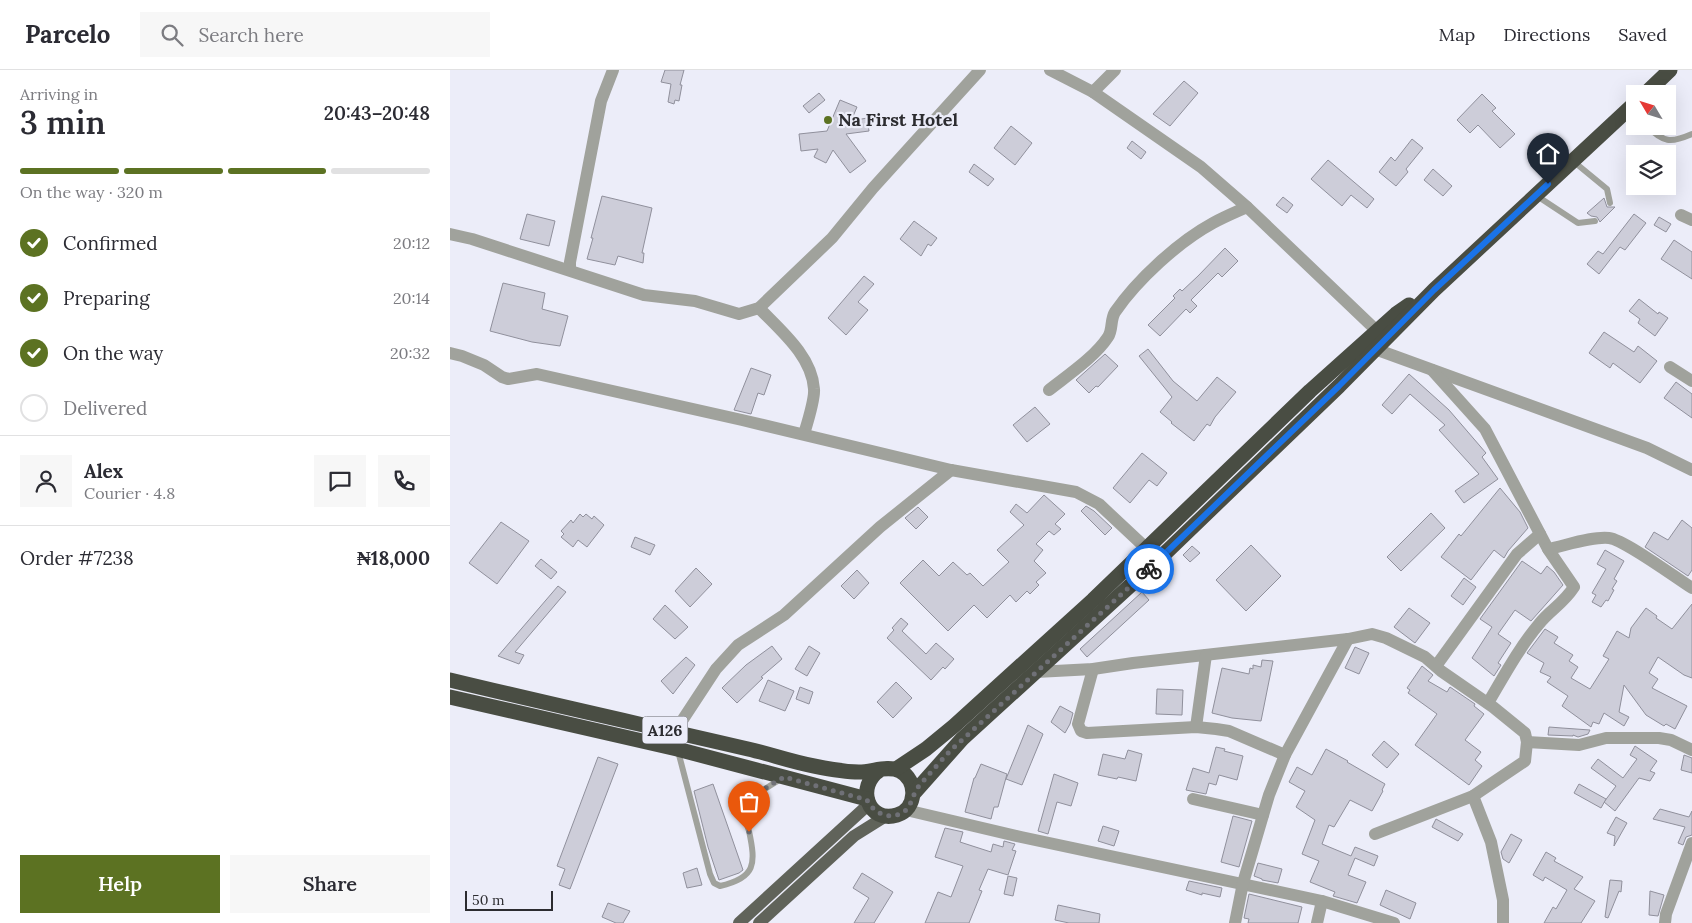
<!DOCTYPE html>
<meta charset="utf-8">
<style>
:root{--surface:#fff;--page:#f7f7f7;--text:#2b2b33;--muted:#7c7c81;--line:#e1e1e2;--accent:#5c7222}
body{margin:0;font-family:Lora,serif;background:var(--page);color:var(--text);height:100vh;display:flex;flex-direction:column;font-size:19px;white-space:nowrap}
*{box-sizing:border-box;margin:0}
p{font-size:16px;color:var(--muted)}
.icon{flex:none;width:28px;height:28px;fill:none;stroke:currentColor;stroke-width:2;stroke-linecap:round;stroke-linejoin:round}
.map{position:relative;flex:1;overflow:hidden}
.details{display:flex;flex-direction:column;background:var(--surface);width:450px}
.details>*{flex:none}
.needle{width:32px;rotate:308deg}
.fabs{position:absolute;left:1176px;top:15px;display:grid;gap:10px}
.fabs a{display:grid;place-items:center;width:50px;height:50px;border-radius:0px;background:var(--surface);box-shadow:0 5px 20px #0002;font-size:25px}
.scale{position:absolute;left:15px;bottom:12px;width:88px;box-sizing:border-box;padding-left:5px;border:2px solid #2c2c30;border-top:0;font-size:14px;line-height:18px;white-space:nowrap;color:#2c2c30;-webkit-text-stroke:4px #ecedf9;paint-order:stroke}
.pin{position:absolute;display:grid;place-items:center;width:42px;height:42px;color:#fff;margin:-51px -21px;border-radius:50% 50% 50% 0;rotate:-45deg;box-shadow:0 0 5px #0007}
.pin .icon{rotate:45deg}
.courier{position:absolute;display:grid;place-items:center;width:50px;height:50px;margin:-25px;border:4px solid #1a73e8;border-radius:50%;background:#fff;color:#222;box-shadow:0 1px 6px #0007}
.head em{font-style:normal;font-weight:600}
.head div{display:flex;flex-direction:column-reverse}
.head{display:flex;align-items:center;justify-content:space-between;height:85px;padding:0 20px}
h1{font-size:32px;font-weight:600;line-height:38px}
.bar{display:grid;grid-template-columns:repeat(4,1fr);gap:8px 5px;align-content:center;height:60px;padding:0 20px}
.bar i{height:6px;border-radius:4px;background:var(--line)}
.bar .selected{background:var(--accent)}
.bar p{grid-column:span 4}
.line{display:flex;align-items:center;gap:12px;padding:0 20px;border-top:1px solid var(--line)}
.line div{flex:1}
.round{display:grid;place-items:center;flex:none;width:52px;height:52px;border-radius:0px;background:var(--page)}
ol{padding:0 20px;list-style:none}
li{display:flex;align-items:center;gap:15px;height:55px}
li p{margin-inline-start:auto}
li .icon{padding:5px;border-radius:50%;background:var(--accent);color:#fff;stroke-width:4}
li:last-child{color:var(--muted)}
li i{width:28px;height:28px;border:2px solid var(--line);border-radius:50%}
.cta{display:flex;gap:10px;margin-top:auto;padding:10px 20px}
.cta a{flex:1;height:58px;border-radius:0px;background:var(--accent);color:#fff;font-size:20px;font-weight:600;line-height:58px;text-align:center}
.cta a+a{background:var(--page);color:var(--text)}
header{display:flex;align-items:center;gap:30px;box-sizing:border-box;height:70px;padding:0 25px;background:var(--surface);border-bottom:1px solid var(--line)}
header strong{font-size:24px}
nav{display:flex;gap:28px;margin-inline-start:auto;font-size:18px}
.search{width:350px;height:45px;background:var(--page);display:flex;align-items:center;gap:12px;box-sizing:border-box;padding:0 18px;border-radius:0px;color:var(--muted);font-size:19px}
main{display:flex;flex:1;min-height:0}
.map>svg:first-child{display:block}
</style>
<header>
<strong>Parcelo</strong>
<div class="search"><svg class="icon" aria-label="search" viewBox="0 0 24 24"><circle cx="10" cy="10" r="6"/><path d="M15 15l6 6"/></svg>Search here</div>
<nav><a>Map</a><a>Directions</a><a>Saved</a></nav>
</header>
<main>
<section class="details">
<div class="head"><div><h1>3 min</h1><p>Arriving in</p></div><em>20:43–20:48</em></div>
<div class="bar"><i class="selected"></i><i class="selected"></i><i class="selected"></i><i></i><p>On the way · 320 m</p></div>
<ol>
<li><svg class="icon" aria-label="check" viewBox="0 0 24 24"><path d="M5 12l5 5 9-10"/></svg>Confirmed<p>20:12</p></li>
<li><svg class="icon" aria-label="check" viewBox="0 0 24 24"><path d="M5 12l5 5 9-10"/></svg>Preparing<p>20:14</p></li>
<li><svg class="icon" aria-label="check" viewBox="0 0 24 24"><path d="M5 12l5 5 9-10"/></svg>On the way<p>20:32</p></li>
<li><i></i>Delivered</li>
</ol>
<div class="line" style="height:90px"><a class="round"><svg class="icon" aria-label="person" viewBox="0 0 24 24"><circle cx="12" cy="8" r="4"/><path d="M4 21q1-7 8-7t8 7"/></svg></a><div><b>Alex</b><p>Courier · 4.8</p></div><a class="round"><svg class="icon" aria-label="chat" viewBox="0 0 24 24"><path d="M4 5h16v11H9l-5 4z"/></svg></a><a class="round"><svg class="icon" aria-label="phone" viewBox="0 0 24 24"><path d="M5 4h4l2 5-3 2q2 4 5 5l2-3 5 2v4C11 20 4 13 5 4z"/></svg></a></div>
<div class="line" style="height:65px"><div>Order #7238</div><b>₦18,000</b></div>
<div class="cta"><a>Help</a><a>Share</a></div>
</section>
<div class="map">
<svg width="1242" height="853" viewBox="0 0 1242 853">
<rect width="100%" height="100%" fill="#ecedf9"/>
<g fill="#cdcdd9" stroke="#90909c">
<polygon points="215,0 234,0 230,15 232,15 229,31 225,30 224,34 218,32 221,14 211,12"/>
<polygon points="734,11 748,23 720,56 703,44"/>
<polygon points="369,23 375,30 359,43 353,36"/>
<polygon points="1032,24 1046,38 1042,41 1065,64 1050,78 1028,55 1020,63 1007,50"/>
<polygon points="390,30 407,37 401,51 417,48 419,61 396,64 416,91 400,103 383,80 376,93 364,87 368,79 351,81 349,64 377,61"/>
<polygon points="561,56 582,73 565,95 544,78"/>
<polygon points="962,69 973,78 956,99 958,102 946,116 929,102 941,87 945,91"/>
<polygon points="682,71 696,82 691,89 677,78"/>
<polygon points="878,90 924,129 917,138 901,125 892,136 861,109"/>
<polygon points="524,94 544,109 538,116 519,102"/>
<polygon points="983,99 1002,116 993,126 974,110"/>
<polygon points="152,126 202,138 192,183 194,183 193,193 168,186 165,195 137,189 143,168 141,168"/>
<polygon points="833,127 843,135 837,143 826,135"/>
<polygon points="1154,128 1157,137 1165,137 1150,152 1147,147 1141,146 1137,143"/>
<polygon points="77,144 105,151 99,176 70,169"/>
<polygon points="1184,144 1196,153 1175,180 1170,177 1149,204 1137,194 1148,181 1153,184"/>
<polygon points="1209,147 1221,154 1216,162 1204,155"/>
<polygon points="464,151 487,168 481,176 478,174 471,186 450,169"/>
<polygon points="1224,170 1242,182 1242,209 1211,189"/>
<polygon points="775,178 788,191 772,207 768,203 741,230 747,236 740,243 736,239 710,266 698,255 725,228 723,226 730,219 732,221 748,206"/>
<polygon points="414,206 424,214 408,232 418,240 396,265 378,248"/>
<polygon points="53,213 95,223 92,239 118,246 110,276 82,272 40,261"/>
<polygon points="1189,229 1208,244 1209,242 1218,248 1205,266 1188,253 1190,249 1179,241"/>
<polygon points="1154,262 1184,282 1188,276 1207,291 1190,313 1163,293 1160,298 1139,283"/>
<polygon points="698,279 723,311 747,331 767,307 786,322 765,347 760,356 757,354 744,371 721,353 722,352 710,342 722,327 689,286"/>
<polygon points="655,284 668,296 648,317 646,316 639,323 626,310"/>
<polygon points="301,298 321,305 314,325 308,323 301,344 284,340"/>
<polygon points="959,304 999,340 1036,383 1032,387 1048,409 1014,433 1005,421 1029,404 989,360 995,355 960,324 942,344 932,335"/>
<polygon points="1226,312 1242,324 1242,348 1214,328"/>
<polygon points="585,337 600,354 577,372 563,355"/>
<polygon points="692,383 717,403 707,416 699,410 680,433 663,418"/>
<polygon points="1050,418 1070,442 1078,458 1058,481 1054,488 1044,480 1021,510 991,487 1009,464 1011,466"/>
<polygon points="594,425 615,444 605,454 611,459 604,465 599,461 586,474 593,480 584,491 596,503 586,512 589,515 580,524 577,521 566,532 560,525 537,548 524,535 498,561 450,513 473,490 489,506 503,492 517,505 520,503 533,516 559,492 547,480 574,455 560,442 566,434 577,443"/>
<polygon points="636,436 644,441 662,458 655,465 631,441"/>
<polygon points="468,437 478,447 466,459 455,448"/>
<polygon points="981,443 995,458 951,501 937,487"/>
<polygon points="130,444 133,447 136,444 142,449 144,446 154,455 137,477 128,470 123,477 111,467 114,464 111,461 121,450 123,453"/>
<polygon points="1232,450 1242,458 1242,500 1238,506 1195,477 1204,462 1218,470"/>
<polygon points="51,452 79,471 47,514 19,493"/>
<polygon points="185,467 205,475 200,485 181,477"/>
<polygon points="801,475 831,506 796,541 766,510"/>
<polygon points="742,476 750,483 740,492 733,485"/>
<polygon points="1155,480 1174,491 1164,509 1167,511 1162,519 1164,520 1158,531 1156,530 1151,537 1142,532 1146,525 1142,523 1156,499 1147,494"/>
<polygon points="91,489 107,502 101,509 85,496"/>
<polygon points="1072,491 1091,504 1097,496 1104,502 1113,515 1081,551 1065,540 1048,564 1061,573 1048,593 1051,595 1044,606 1022,588 1042,557 1030,549"/>
<polygon points="246,498 262,514 240,537 225,521"/>
<polygon points="407,500 419,513 404,529 391,516"/>
<polygon points="1014,508 1026,517 1013,535 1001,526"/>
<polygon points="108,516 116,522 65,582 74,585 69,594 48,586"/>
<polygon points="692,522 699,530 637,587 630,579"/>
<polygon points="1242,534 1242,608 1234,605 1208,587 1199,603 1208,609 1202,618 1237,636 1225,659 1216,654 1214,656 1196,645 1174,615 1169,642 1179,647 1174,656 1154,643 1149,654 1143,652 1141,657 1112,636 1118,626 1097,612 1101,607 1090,602 1094,593 1077,583 1095,559 1108,567 1104,573 1123,585 1119,591 1128,597 1121,608 1140,619 1159,589 1153,586 1167,561 1179,568 1181,558 1196,538 1207,546 1206,548 1222,559"/>
<polygon points="215,535 238,557 225,569 203,549"/>
<polygon points="959,538 980,553 965,573 944,557"/>
<polygon points="451,548 458,554 452,561 476,584 486,573 504,589 495,599 493,597 481,610 437,568 444,560 442,558"/>
<polygon points="322,576 332,589 311,607 313,608 287,633 272,618 296,595"/>
<polygon points="359,576 370,583 357,606 345,599"/>
<polygon points="905,577 919,583 909,604 895,598"/>
<polygon points="236,587 245,595 223,624 211,611"/>
<polygon points="812,590 823,591 811,651 782,648 762,643 772,598 799,604 800,598 803,599 803,595 811,597"/>
<polygon points="972,596 983,605 978,611 997,622 1000,617 1025,634 1024,636 1034,644 1015,670 1031,682 1025,690 1032,696 1019,715 965,675 987,644 958,623 960,620 957,618"/>
<polygon points="318,610 344,621 335,641 309,631"/>
<polygon points="446,612 462,628 443,648 427,632"/>
<polygon points="350,617 363,622 359,634 346,629"/>
<polygon points="707,619 733,620 732,645 706,644"/>
<polygon points="610,636 623,643 620,654 615,663 601,652"/>
<polygon points="578,655 593,664 572,715 556,709"/>
<polygon points="1099,657 1112,658 1140,660 1138,664 1128,667 1123,665 1123,666 1098,665"/>
<polygon points="934,671 949,684 937,698 922,685"/>
<polygon points="1185,676 1207,691 1200,701 1205,703 1200,711 1189,708 1165,741 1154,732 1166,716 1141,698 1148,689 1173,708 1187,689 1180,685"/>
<polygon points="766,677 775,679 774,681 793,686 787,710 769,705 766,715 759,713 756,724 736,720 743,698 759,703"/>
<polygon points="876,679 898,691 897,692 935,714 932,720 933,721 922,741 900,730 884,757 879,755 872,774 901,786 905,777 928,786 924,796 905,788 898,805 916,812 907,833 883,826 885,822 860,812 869,791 852,784 865,750 846,737 855,721 839,712 847,697 862,705"/>
<polygon points="678,680 692,684 686,711 668,707 667,709 648,705 653,684 675,689"/>
<polygon points="1234,685 1242,688 1242,703 1231,700"/>
<polygon points="148,687 168,694 120,819 109,815 115,799 107,796"/>
<polygon points="531,694 557,704 548,737 544,737 541,749 515,742 524,708 525,708"/>
<polygon points="604,704 628,713 621,736 607,732 598,764 588,761"/>
<polygon points="263,714 293,800 289,803 269,810 258,777 244,721"/>
<polygon points="1129,714 1156,729 1151,738 1124,723"/>
<polygon points="1210,739 1239,747 1242,741 1242,765 1236,767 1233,775 1228,773 1235,757 1203,749"/>
<polygon points="783,746 802,751 789,797 771,792"/>
<polygon points="1166,747 1177,753 1164,776 1165,766 1157,763"/>
<polygon points="986,749 1013,764 1008,771 982,757"/>
<polygon points="653,756 669,761 664,776 648,771"/>
<polygon points="495,758 513,762 510,772 541,782 543,774 553,777 554,771 565,774 562,780 566,781 558,805 538,799 529,820 532,821 519,853 475,853 488,822 501,827 513,796 485,787"/>
<polygon points="1061,764 1072,770 1059,793 1053,789 1051,782"/>
<polygon points="1096,782 1106,788 1104,791 1133,807 1124,819 1145,831 1131,853 1094,853 1103,837 1106,839 1117,820 1095,807 1093,811 1083,805"/>
<polygon points="808,793 832,799 828,813 812,810 812,809 804,806"/>
<polygon points="247,798 252,815 237,818 233,803"/>
<polygon points="412,803 443,822 424,853 404,853 419,828 403,818"/>
<polygon points="558,806 567,808 563,826 554,824"/>
<polygon points="1160,810 1172,811 1171,822 1169,821 1158,848 1155,847"/>
<polygon points="739,811 772,818 770,827 752,823 752,825 736,820"/>
<polygon points="936,820 966,833 960,849 930,835"/>
<polygon points="1200,821 1214,825 1208,846 1199,845"/>
<polygon points="799,824 852,837 848,853 798,853 799,849 794,848"/>
<polygon points="158,833 180,841 173,853 166,853 152,847"/>
<polygon points="608,835 650,844 649,853 619,853 605,850"/>
</g>
<g fill="none" stroke-linecap="round" stroke-linejoin="round">
<g stroke="#a0a29c" stroke-width="6">
<polyline points="1177,41 1185,47"/>
<path d="M 1196,56 C 1215,72 1219,74 1242,64"/>
<polyline points="1123,91 1157,119 1160,133"/>
<polyline points="1087,126 1128,153 1145,151"/>
<path d="M 228,681 L 260,804 L 264,813 L 270,816 C 306,808 306,794 299,761 C 297,754 293,746 295,738 C 298,728 321,715 331,709"/>
</g>
<g stroke="#a0a29c" stroke-width="12">
<polyline points="600,0 643,22 751,97 797,137 927,261"/>
<polyline points="643,22 665,0"/>
<polyline points="1231,145 1242,150"/>
<polyline points="0,164 22,169 194,225 245,231 289,244 309,238 382,168 423,118 530,0"/>
<polyline points="120,200 120,192 151,31 163,0"/>
<path d="M 309,238 C 330,260 362,286 364,319 C 365,329 357,354 354,364"/>
<polyline points="925,279 1197,378 1242,400"/>
<polyline points="0,283 12,286 34,295 52,307 58,309 87,304 292,350 501,400 626,422 649,434 697,479"/>
<polyline points="1220,297 1242,311"/>
<path d="M 982,300 L 1035,359 L 1098,479 L 1124,517 C 1113,534 1100,540 1089,554 C 1069,578 1054,606 1038,633"/>
<path d="M 599,320 C 618,305 645,287 658,267 C 663,260 660,250 665,242 C 687,210 728,172 763,153 C 774,147 786,142 797,137"/>
<path d="M 1098,479 C 1114,476 1143,466 1159,468 C 1175,470 1226,508 1242,518"/>
<polyline points="986,596 1067,484 1090,464"/>
<polyline points="643,599 628,654 631,661 637,663 746,657 766,659 779,661 835,685"/>
<polyline points="586,602 643,599 683,593 898,569 922,564 936,568 975,587 991,601 1043,637 1075,663 1077,672 1075,691 1023,726 925,764"/>
<polyline points="746,657 756,585"/>
<polyline points="224,663 266,599 288,575 334,545 430,457 501,400"/>
<polyline points="1077,672 1129,675 1156,668 1209,668 1221,670 1242,680"/>
<polyline points="1023,726 1041,772 1053,830 1053,853"/>
<polyline points="743,729 813,745"/>
<polyline points="456,740 571,767 872,831 944,853"/>
<polyline points="785,853 793,813 819,725 835,685 898,569"/>
<polyline points="867,853 872,831"/>
<polyline points="1215,853 1216,844 1242,773"/>
</g>
<g stroke="#60635a" stroke-width="12">
<polyline points="289,853 419,734"/>
<polyline points="309,853 404,766 436,746"/>
</g>
<g stroke="#494d43" stroke-width="15">
<polyline points="1195,24 1220,0"/>
<path d="M 0,610 C 99,634 199,656 298,679 C 320,684 342,692 364,696 C 379,699 394,702 409,702 C 422,702 438,695 450,701 C 468,710 467,739 447,745 C 418,754 405,716 430,700"/>
<polyline points="0,627 227,679 417,729"/>
<polyline points="446,699 476,679 504,656 643,530 860,321 946,244 959,235"/>
<polyline points="464,723 512,669 706,492 889,316 984,220 1185,33"/>
</g>
</g>
<g fill="none" stroke-linecap="round" stroke-linejoin="round">
<path stroke="#6f7076" stroke-width="5" stroke-dasharray="0 9" d="M 299,762 C 297,755 293,746 295,739 C 298,727 324,713 334,707 L 417,730 C 424,744 442,752 456,740 C 462,734 463,723 469,716 C 479,704 490,692 500,681 L 699,499"/>
<polyline stroke="#1a73e8" stroke-width="6" points="699,499 889,316 984,220 1098,114"/>
</g>
<circle fill="#5c7222" stroke="#ecedf9" stroke-width="2" cx="378" cy="50" r="5"/>
<g text-anchor="middle" stroke-width="4.5" stroke-linejoin="round" paint-order="stroke">
<rect fill="#ecedf9" stroke="#66666c" stroke-width="1" x="192.5" y="646.5" width="45" height="27" rx="4"/>
<g font-size="16" font-weight="bold" fill="#2c2c30">
<text x="215" y="666">A126</text>
</g>
<g font-size="18" font-weight="bold" fill="#2c2c30" stroke="#ecedf9" text-anchor="start">
<text x="388" y="56">Na First Hotel</text>
</g>
</g>
</svg>
<div class="fabs">
<a><svg class="needle" viewBox="-14 -14 28 28"><path d="M0-13l5 13h-10z" fill="#e53935"/><path d="M0 13l5-13h-10z" fill="#7c7c81"/></svg></a>
<a><svg class="icon" aria-label="layers" viewBox="0 0 24 24"><path d="M12 4l9 5-9 5-9-5zM3 14l9 5 9-5"/></svg></a>
</div>
<div class="scale">50 m</div>
<div class="pin" style="left:299px;top:762px;background:#ea580c"><svg class="icon" aria-label="bag" viewBox="0 0 24 24"><path d="M5 8h14l-1 12H6zM9 8a3 3 0 0 1 6 0"/></svg></div>
<div class="pin" style="left:1098px;top:114px;background:#1f2937"><svg class="icon" aria-label="home" viewBox="0 0 24 24"><path d="M3 11l9-7 9 7M6 9v11h12V9"/></svg></div>
<div class="courier" style="left:699px;top:499px"><svg class="icon" aria-label="bike" viewBox="0 0 24 24"><circle cx="6" cy="16" r="4"/><circle cx="18" cy="16" r="4"/><path d="M6 16l4-8h5l3 8M10 8l3 8H6M13 5h3"/></svg></div>
</div>
</main>
